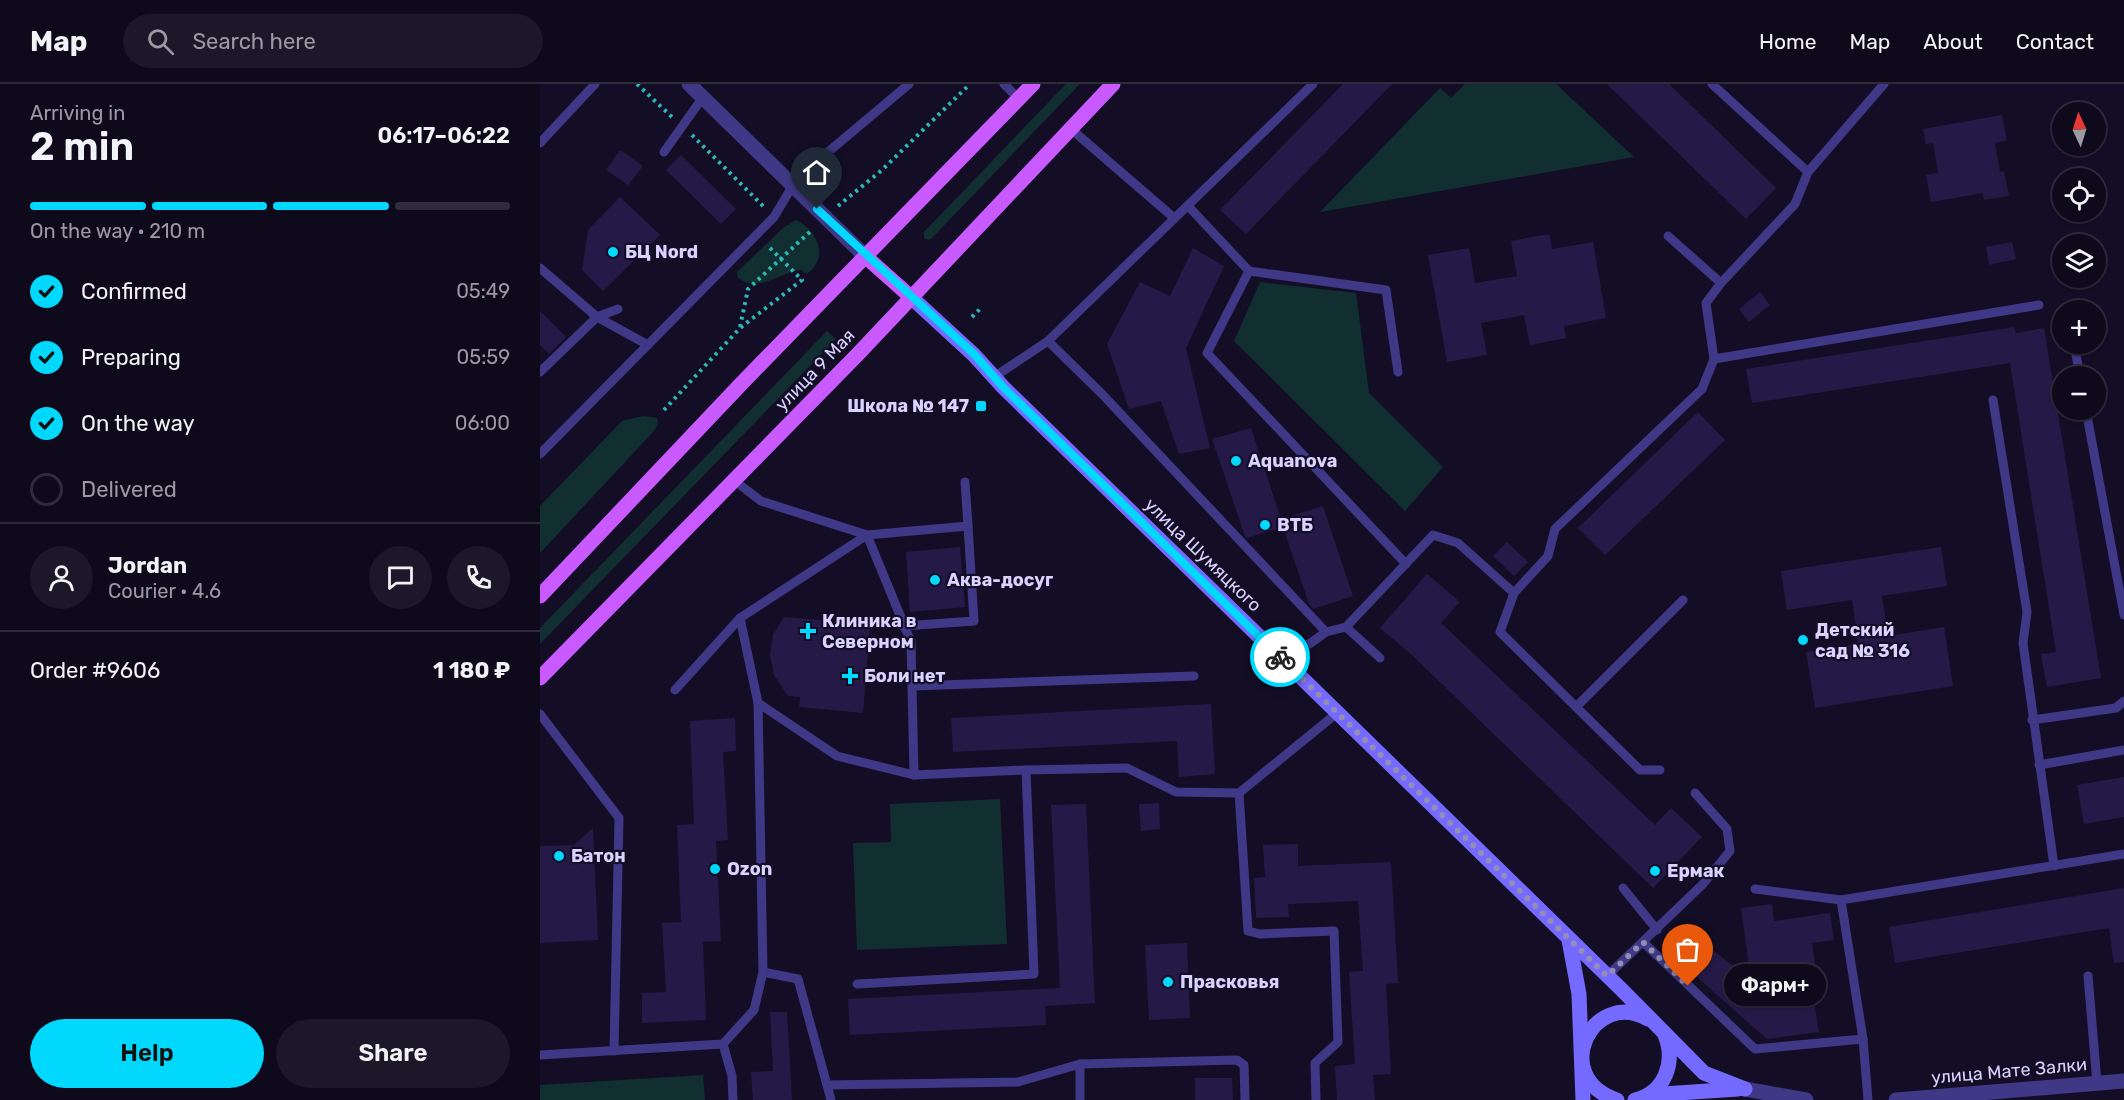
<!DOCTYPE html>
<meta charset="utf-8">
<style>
:root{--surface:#0e0a1c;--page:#1c1829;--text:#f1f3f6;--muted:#9b9aa3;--line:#2e2b3b;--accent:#00d8fe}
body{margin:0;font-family:Rubik,sans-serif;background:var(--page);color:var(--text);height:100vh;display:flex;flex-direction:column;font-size:22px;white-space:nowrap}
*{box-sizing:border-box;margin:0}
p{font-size:20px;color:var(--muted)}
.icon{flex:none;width:33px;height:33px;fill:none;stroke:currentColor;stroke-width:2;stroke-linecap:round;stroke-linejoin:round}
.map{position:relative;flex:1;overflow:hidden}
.details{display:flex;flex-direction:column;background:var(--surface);width:540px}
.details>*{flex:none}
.needle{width:39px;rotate:356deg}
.controls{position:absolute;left:1512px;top:18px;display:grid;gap:12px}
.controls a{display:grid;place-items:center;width:54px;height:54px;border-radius:50%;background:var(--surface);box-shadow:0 2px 4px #0004,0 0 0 2px var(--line);font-size:30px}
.pin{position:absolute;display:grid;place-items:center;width:51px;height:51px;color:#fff;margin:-62px -26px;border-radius:50% 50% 50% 0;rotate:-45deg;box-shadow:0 0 6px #0007}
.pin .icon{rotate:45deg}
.courier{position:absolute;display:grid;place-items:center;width:60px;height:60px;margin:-30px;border:4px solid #00d8fe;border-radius:50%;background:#fff;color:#222;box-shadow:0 2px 8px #0007}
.bubble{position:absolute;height:42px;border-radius:21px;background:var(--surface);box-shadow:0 2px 4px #0004,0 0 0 2px var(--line);font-size:20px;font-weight:600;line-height:42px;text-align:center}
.headline em{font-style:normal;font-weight:600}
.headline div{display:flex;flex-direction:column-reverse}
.headline{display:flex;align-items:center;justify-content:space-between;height:102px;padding:0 30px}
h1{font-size:39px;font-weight:600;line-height:45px}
.bar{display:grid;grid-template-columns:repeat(4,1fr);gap:9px 6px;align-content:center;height:72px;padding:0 30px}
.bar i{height:8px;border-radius:4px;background:var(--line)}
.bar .selected{background:var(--accent)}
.bar p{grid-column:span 4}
.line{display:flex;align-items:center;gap:15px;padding:0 30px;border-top:2px solid var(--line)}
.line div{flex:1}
.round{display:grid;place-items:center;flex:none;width:63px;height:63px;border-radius:32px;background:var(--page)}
ol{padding:0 30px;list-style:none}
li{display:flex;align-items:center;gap:18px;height:66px}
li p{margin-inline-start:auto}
li .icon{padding:6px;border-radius:50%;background:var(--accent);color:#111;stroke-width:4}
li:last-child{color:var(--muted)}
li i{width:33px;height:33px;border:3px solid var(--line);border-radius:50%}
.button{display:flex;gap:12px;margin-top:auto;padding:12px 30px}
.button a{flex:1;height:69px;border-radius:36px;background:var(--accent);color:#111;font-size:24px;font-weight:600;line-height:69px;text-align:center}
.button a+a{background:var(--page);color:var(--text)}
header{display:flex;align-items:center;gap:36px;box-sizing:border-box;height:84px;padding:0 30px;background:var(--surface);border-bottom:2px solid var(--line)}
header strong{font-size:28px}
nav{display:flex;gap:33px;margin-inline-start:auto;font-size:21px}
.search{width:420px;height:54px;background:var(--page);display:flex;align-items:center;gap:15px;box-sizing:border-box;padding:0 21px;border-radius:33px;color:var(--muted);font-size:22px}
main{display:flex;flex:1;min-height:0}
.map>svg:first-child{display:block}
</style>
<header>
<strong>Map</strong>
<div class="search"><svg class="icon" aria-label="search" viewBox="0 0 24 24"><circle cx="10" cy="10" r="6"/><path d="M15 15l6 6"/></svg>Search here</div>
<nav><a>Home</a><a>Map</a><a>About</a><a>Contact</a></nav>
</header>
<main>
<section class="details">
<div class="headline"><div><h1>2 min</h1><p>Arriving in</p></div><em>06:17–06:22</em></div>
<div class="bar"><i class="selected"></i><i class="selected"></i><i class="selected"></i><i></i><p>On the way · 210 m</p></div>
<ol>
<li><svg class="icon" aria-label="check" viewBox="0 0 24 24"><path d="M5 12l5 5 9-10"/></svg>Confirmed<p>05:49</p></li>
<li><svg class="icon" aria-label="check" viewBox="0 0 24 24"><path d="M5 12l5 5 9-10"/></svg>Preparing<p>05:59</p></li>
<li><svg class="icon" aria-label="check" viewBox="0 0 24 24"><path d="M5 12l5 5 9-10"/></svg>On the way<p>06:00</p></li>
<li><i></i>Delivered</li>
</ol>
<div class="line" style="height:108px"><a class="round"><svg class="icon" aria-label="person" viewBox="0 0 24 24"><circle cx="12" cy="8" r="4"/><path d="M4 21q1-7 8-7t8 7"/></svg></a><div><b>Jordan</b><p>Courier · 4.6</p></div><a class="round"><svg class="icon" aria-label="chat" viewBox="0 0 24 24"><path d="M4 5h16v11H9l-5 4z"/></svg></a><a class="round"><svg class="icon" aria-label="phone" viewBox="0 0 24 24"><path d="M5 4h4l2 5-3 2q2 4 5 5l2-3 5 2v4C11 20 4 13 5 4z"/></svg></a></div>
<div class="line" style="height:78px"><div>Order #9606</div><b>1 180 ₽</b></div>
<div class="button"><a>Help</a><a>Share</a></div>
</section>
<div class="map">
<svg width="1584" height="1016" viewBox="0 0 1584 1016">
<rect width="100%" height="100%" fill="#130e26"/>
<g fill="#112f30">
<polygon points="526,0 540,0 390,156 384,154 384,148"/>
<polygon points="925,0 1016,0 1094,73 780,128 900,4 911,14"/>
<path d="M 256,136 C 278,146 290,175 266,190 L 261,186 C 239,189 218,209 198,194 L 197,188 L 243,144 Z"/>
<polygon points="720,198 816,209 829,309 903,383 865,427 694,257"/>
<polygon points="287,247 296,255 0,560 0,544"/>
<polygon points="103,332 117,334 118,340 114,347 0,469 0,422 82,337"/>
<polygon points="460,715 467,860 317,866 313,759 351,758 350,720"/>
<polygon points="163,991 165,1016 0,1016 0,1001"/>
</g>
<g fill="#251a47">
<polygon points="803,0 852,0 706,150 680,126"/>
<polygon points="1067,0 1129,0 1236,104 1206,135"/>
<polygon points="1462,31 1467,56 1455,59 1460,88 1464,87 1469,112 1444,116 1443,109 1391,118 1386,91 1398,89 1393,59 1386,60 1383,45"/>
<polygon points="80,66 103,82 88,101 66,86"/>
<polygon points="141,71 196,125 181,140 126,86"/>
<polygon points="80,113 120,151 63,207 42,186 48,146"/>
<polygon points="1009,150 1012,165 1053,158 1066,234 1024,242 1026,254 990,261 984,231 941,239 947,271 907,278 888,171 929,164 935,199 977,192 971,157"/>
<polygon points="1472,158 1476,175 1449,181 1446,163"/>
<polygon points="653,164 684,182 646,264 670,364 639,370 621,317 589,325 567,260 600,198 630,212"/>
<polygon points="1220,208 1230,221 1209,238 1199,225"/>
<polygon points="0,227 26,253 9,270 0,261"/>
<polygon points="1474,243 1476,249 1504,244 1561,594 1507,603 1501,570 1516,568 1470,279 1212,319 1206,285"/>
<polygon points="1158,328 1185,356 1065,471 1038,444"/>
<polygon points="711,344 741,435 783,422 813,512 773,525 769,520 743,443 707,454 705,452 672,355"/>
<polygon points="967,458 988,478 974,492 953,472"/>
<polygon points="420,463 425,523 370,528 366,468"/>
<polygon points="1401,463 1407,502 1342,512 1348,552 1404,543 1413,602 1275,624 1266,568 1318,560 1312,516 1247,526 1241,487"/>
<polygon points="887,490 920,518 901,539 1115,741 1131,724 1162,753 1113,804 873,572 840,544"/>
<polygon points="244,533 330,540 323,629 259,623 260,613 248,612 234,591 230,571 233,551"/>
<polygon points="671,620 675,690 639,693 637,657 413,668 411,634"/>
<polygon points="195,634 196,667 183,668 188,756 176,757 181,857 163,858 166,936 102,939 102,909 126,908 122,839 141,838 137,741 154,740 150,637"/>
<polygon points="1584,693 1584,733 1544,740 1537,701"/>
<polygon points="619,719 620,745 601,747 599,720"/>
<polygon points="546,720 555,919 505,922 506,941 310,951 308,915 520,904 511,721"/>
<polygon points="53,744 58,856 0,859 0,762 34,761"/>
<polygon points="758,760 758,782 851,778 858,899 846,900 851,990 833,991 835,1016 797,1016 795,982 815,980 809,888 823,887 818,817 748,820 749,833 716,834 714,794 725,793 723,761"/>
<polygon points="1584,804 1584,878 1574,879 1569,844 1355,879 1349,843"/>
<polygon points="1232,820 1234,837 1290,829 1294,856 1272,859 1280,916 1274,917 1279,948 1227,955 1133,872 1155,852 1211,896 1201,824"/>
<polygon points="647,859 650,934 609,936 605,861"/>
<polygon points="230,928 247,928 252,1016 213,1016 211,988 233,987"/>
<polygon points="655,994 692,994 693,1016 655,1016"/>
</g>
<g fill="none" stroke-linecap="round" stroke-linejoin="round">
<g stroke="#2cbab8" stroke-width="4" stroke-dasharray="3 4.5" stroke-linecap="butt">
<polyline points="97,0 133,34"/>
<polyline points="152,51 225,124"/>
<polyline points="298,122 342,86 430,0"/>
<polyline points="432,233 442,223"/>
<polyline points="200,243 208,205 273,145"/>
<polyline points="124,326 200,244 262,196 227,161"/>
</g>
<g stroke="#3f3886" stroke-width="9">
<polyline points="464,0 479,15"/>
<polyline points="1172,0 1268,88 1344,0"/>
<polyline points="531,45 633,133"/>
<polyline points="0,59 55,0"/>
<polyline points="124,68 163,13"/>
<polyline points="649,123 709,187 667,269 866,480"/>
<polyline points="1128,152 1181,199"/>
<polyline points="0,184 57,233 78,225"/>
<polyline points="709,187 846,206 858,288"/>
<polyline points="508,257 562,310 786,548"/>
<polyline points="1534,260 1540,292"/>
<polyline points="1174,275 1499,221"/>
<polyline points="0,288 57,233 108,261"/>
<polyline points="454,293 508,257 773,0"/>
<polyline points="1453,316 1487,528 1483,559 1514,782"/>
<polyline points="1546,326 1584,531"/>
<polyline points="0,370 234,133 253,101 275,79 369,0"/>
<polyline points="195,397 221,417 327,451 371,558 374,691"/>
<polyline points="425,398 428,442"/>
<polyline points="363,542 434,537 428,442 327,451 200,534 218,619 297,672 374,691 486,686"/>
<polyline points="806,543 840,574"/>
<polyline points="744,578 786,548 806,543 893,451 918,459 974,509"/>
<polyline points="373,602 654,592"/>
<polyline points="135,606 200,534"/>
<polyline points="1036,623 1143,516"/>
<polyline points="0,630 79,734 74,967"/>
<polyline points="1492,636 1576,624 1584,617"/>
<polyline points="1499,681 1584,666"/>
<polyline points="1120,686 1100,686 960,548 974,509 1008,472 1015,445 1162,305 1174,275 1166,219 1181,199 1255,120 1268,88"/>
<polyline points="699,709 708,847 720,850 794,847 798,958 775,979 776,1016"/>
<polyline points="1083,804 1117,846"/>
<polyline points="1215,805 1301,816"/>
<polyline points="1103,858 1215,965 1323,955"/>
<polyline points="223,888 258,895 287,1001"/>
<polyline points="1067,892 1163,800 1190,767 1187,745 1155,709"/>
<polyline points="1548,892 1557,999"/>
<polyline points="317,900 494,890 486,686 587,684 636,708 699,709 797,629"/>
<polyline points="183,960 192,992 193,1016"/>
<polyline points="0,971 183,960 214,926 223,888 218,619"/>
<polyline points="291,1016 287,1001 478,998 540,980 697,976 704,981 705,1016"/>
<polyline points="540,1016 540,980"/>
<polyline points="1328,1016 1323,955 1301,816 1584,770"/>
</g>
<g stroke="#3f3886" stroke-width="15">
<polyline points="149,0 326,173"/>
<polyline points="1205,1005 1266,1016"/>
<polyline points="1356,1016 1584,997"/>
</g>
<g stroke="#756aff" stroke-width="15">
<polyline points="372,214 434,271 463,303 1081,905 1164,989 1205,1005"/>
<polyline points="1029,856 1039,910 1043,1016"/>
<polyline points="1108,1011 1198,1005"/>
<path d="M 1077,1016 C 1008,993 1053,903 1108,935"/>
<path d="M 1095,1016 C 1125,1009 1136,978 1125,951"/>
</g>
<g stroke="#c95aff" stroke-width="15">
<polyline points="326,173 372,214"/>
<polyline points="0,512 201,300 493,0"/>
<polyline points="0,594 318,270 573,0"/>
</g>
</g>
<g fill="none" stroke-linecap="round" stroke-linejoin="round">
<polyline stroke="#948eb3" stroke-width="6" stroke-dasharray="0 10.8" points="740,573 1067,892 1103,858 1148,902"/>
<polyline stroke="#00d8fe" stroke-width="8" points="277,125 434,270 463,303 740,573"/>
</g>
<g fill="#00d8fe" stroke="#130e26" stroke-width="2">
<circle cx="73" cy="168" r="6"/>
<rect x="435" y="316" width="12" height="12" rx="3"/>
<circle cx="696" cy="377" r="6"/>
<circle cx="725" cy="441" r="6"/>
<circle cx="395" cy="496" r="6"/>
<path d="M265 538h6v6h6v6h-6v6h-6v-6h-6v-6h6z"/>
<circle cx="1263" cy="556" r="6"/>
<path d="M307 583h6v6h6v6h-6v6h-6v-6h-6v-6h6z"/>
<circle cx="19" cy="772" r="6"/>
<circle cx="175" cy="785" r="6"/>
<circle cx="1115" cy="787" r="6"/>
<circle cx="628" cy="898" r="6"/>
</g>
<g text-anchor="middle" stroke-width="4.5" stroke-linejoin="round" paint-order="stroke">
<g font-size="18" font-weight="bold" fill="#dad3ff" stroke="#130e26" text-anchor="start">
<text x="85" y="174">БЦ Nord</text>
<text x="429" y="328" text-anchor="end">Школа № 147</text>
<text x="708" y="383">Aquanova</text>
<text x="737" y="447">ВТБ</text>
<text x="407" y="502">Аква-досуг</text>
<text x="282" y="543">Клиника в<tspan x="282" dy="21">Северном</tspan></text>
<text x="1275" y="552">Детский<tspan x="1275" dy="21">сад № 316</tspan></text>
<text x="324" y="598">Боли нет</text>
<text x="31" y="778">Батон</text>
<text x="187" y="791">Ozon</text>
<text x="1127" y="793">Ермак</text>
<text x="640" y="904">Прасковья</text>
</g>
<g font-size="18" fill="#dad3ff" stroke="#130e26">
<text transform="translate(275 286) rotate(-46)" y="6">улица 9 Мая</text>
<text transform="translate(663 471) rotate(44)" y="6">улица Шумяцкого</text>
<text transform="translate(1469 987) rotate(-5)" y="6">улица Мате Залки</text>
</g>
</g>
</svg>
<div class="controls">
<a><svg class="needle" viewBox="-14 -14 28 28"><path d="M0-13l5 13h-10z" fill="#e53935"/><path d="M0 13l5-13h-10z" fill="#9b9aa3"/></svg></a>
<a><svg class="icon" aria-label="locate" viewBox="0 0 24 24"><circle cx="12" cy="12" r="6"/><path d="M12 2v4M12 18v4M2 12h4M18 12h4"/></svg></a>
<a><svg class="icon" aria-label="layers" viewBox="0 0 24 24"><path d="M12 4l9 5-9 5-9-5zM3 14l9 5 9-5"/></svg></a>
<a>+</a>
<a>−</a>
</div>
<div class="pin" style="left:1148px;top:902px;background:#ea580c"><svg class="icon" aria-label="bag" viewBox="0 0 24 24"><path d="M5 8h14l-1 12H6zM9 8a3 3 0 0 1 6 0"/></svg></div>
<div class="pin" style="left:277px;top:125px;background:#1f2937"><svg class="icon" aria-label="home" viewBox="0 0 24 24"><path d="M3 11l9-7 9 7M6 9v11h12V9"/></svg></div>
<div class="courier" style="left:740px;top:573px"><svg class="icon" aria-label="bike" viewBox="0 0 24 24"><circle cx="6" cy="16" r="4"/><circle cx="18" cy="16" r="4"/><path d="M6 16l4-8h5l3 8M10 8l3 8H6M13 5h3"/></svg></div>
<div class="bubble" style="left:1184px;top:880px;width:102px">Фарм+</div>
</div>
</main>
